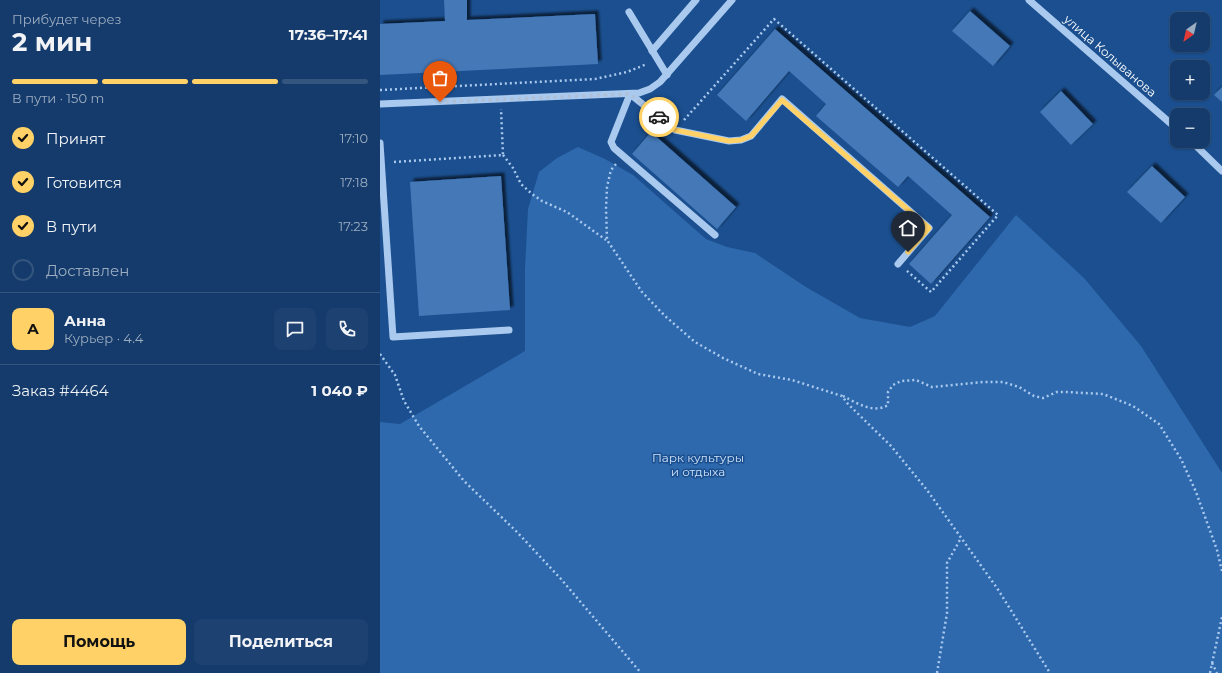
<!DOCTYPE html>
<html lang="ru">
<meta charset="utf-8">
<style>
:root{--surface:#143b6b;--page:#1d4271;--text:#f1f3f6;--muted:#9dadc1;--line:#33557e;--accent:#ffd166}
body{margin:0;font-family:Montserrat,sans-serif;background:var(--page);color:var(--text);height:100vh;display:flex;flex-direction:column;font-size:15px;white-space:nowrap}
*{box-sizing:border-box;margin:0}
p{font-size:13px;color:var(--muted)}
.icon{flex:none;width:22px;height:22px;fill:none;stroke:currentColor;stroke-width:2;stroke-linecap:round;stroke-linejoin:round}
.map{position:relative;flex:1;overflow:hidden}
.details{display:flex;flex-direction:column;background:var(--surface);width:380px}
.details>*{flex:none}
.needle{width:26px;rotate:214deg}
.controls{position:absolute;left:790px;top:12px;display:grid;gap:8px}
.controls a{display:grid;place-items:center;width:40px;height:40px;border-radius:8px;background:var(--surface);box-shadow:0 1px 3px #0004,0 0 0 1px var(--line);font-size:20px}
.pin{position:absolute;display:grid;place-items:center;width:34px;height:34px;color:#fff;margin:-41px -17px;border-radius:50% 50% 50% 0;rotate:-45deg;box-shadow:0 0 4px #0007}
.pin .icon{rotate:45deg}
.courier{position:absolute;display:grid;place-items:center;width:40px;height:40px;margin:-20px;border:3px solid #ffd166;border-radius:50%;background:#fff;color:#222;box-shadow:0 1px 5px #0007}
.overview em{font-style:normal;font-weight:700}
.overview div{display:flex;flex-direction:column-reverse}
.overview{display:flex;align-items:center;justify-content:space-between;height:68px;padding:0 12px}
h1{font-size:26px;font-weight:700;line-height:30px}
.bar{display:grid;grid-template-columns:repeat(4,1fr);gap:6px 4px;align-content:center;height:48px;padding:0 12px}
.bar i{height:5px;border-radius:3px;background:var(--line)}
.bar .active{background:var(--accent)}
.bar p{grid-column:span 4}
.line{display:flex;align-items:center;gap:10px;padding:0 12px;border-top:1px solid var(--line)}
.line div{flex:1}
.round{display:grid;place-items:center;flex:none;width:42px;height:42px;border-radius:8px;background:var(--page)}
ol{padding:0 12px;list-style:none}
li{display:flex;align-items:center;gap:12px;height:44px}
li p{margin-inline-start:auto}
li .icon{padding:4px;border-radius:50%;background:var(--accent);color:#111;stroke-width:4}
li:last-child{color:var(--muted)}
li i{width:22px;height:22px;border:2px solid var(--line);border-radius:50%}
.action{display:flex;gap:8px;margin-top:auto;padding:8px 12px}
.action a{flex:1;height:46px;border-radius:8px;background:var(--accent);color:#111;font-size:16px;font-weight:700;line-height:46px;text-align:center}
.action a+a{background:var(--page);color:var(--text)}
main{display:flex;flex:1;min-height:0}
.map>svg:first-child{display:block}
</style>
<main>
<section class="details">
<div class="overview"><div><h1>2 мин</h1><p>Прибудет через</p></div><em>17:36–17:41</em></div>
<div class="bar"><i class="active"></i><i class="active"></i><i class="active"></i><i></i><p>В пути · 150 m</p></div>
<ol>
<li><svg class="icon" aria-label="check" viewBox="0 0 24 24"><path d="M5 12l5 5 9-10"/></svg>Принят<p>17:10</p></li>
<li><svg class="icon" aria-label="check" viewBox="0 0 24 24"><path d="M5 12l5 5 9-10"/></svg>Готовится<p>17:18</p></li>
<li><svg class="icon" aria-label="check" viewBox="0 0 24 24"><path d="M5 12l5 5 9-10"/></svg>В пути<p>17:23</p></li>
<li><i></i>Доставлен</li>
</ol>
<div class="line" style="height:72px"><b class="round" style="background:var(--accent);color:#111">А</b><div><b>Анна</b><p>Курьер · 4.4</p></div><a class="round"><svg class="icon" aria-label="chat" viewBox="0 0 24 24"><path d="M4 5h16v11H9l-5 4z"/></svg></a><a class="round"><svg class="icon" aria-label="phone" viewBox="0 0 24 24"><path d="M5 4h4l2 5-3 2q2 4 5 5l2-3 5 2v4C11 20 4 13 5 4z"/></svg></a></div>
<div class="line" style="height:52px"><div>Заказ #4464</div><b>1 040 ₽</b></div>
<div class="action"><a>Помощь</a><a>Поделиться</a></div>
</section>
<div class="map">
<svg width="842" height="673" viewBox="0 0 842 673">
<defs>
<filter id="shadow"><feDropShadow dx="3.5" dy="-3.5" stdDeviation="1" flood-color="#0009"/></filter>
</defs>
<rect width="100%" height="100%" fill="#1b4f8f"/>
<polygon fill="#2e69ad" points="198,147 225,159 253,175 326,239 347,247 375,253 426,287 480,318 530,327 555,316 636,215 704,278 761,346 842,473 842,673 0,673 0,422 20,424 145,351 145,269 148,209 159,172 177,158"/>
<g fill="#4478b7" filter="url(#shadow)">
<polygon points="64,0 87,0 87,20 215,14 218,64 0,75 0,24 65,21"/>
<polygon points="590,11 630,46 613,66 572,31"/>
<polygon points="395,29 610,217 551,284 529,264 572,215 528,176 518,187 436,116 446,104 409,71 366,121 337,95"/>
<polygon points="842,87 842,102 834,95"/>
<polygon points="681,91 713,124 691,145 660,112"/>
<polygon points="271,132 356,207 337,229 252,154"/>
<polygon points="772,166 805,197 781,223 747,192"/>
<polygon points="121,176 130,310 39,316 30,182"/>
</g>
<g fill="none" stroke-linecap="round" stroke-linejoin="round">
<g stroke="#a9c9ee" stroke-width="2.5" stroke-dasharray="2 3" stroke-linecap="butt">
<polyline points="0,90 215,79 247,72 267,64"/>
<polyline points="304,120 394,19 618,215 551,292 526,270"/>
<polyline points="123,155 133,168 141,184 152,194 162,201 187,212 226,240"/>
<polyline points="14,162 123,155 121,109"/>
<polyline points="236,164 231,170 227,187 226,208 227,240 262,292 285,316 315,342 343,358 378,374 412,380 462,396 468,404 511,446 547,490 617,588 670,673"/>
<polyline points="0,354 15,375 24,401 39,426 84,481 137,532 181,579 261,673"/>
<path d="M 463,396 C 477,403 493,414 508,405 L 508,392 L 513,385 L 521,381 L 536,380 L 552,387 L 603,382 L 623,382 L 639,387 L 654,396 L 663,398 L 677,392 L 686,392 L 723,394 L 753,406 L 779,424 L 801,459 L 816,492 L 837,550 L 842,571"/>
<polyline points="832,663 837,673"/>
<polyline points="557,673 567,613 567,563 581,538"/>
<polyline points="830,673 842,617"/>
</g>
<g stroke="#a9c9ee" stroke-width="7">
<polyline points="649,0 797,129"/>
<polyline points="249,12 287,75"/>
<polyline points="272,51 316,0"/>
<polyline points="0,104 259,93 270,89 280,82 352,0"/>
<polyline points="811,141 842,171"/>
<polyline points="0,143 13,337 129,330"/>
<polyline points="335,235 234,148 231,142 250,94 295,130 349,141 361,140 371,136 402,99 549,228 518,264"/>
</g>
</g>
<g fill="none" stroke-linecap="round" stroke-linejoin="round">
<polyline stroke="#afc1d8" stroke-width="4" stroke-dasharray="0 7.2" points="60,102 250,94 279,117"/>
<polyline stroke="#ffd166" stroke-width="5" points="279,117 295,130 349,141 361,140 371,136 402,100 549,228 528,252"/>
</g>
<g text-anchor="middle" stroke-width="3" stroke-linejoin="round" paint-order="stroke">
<g font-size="12" fill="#fff" stroke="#1b4f8f">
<text transform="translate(730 56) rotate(41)" y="4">улица Колыванова</text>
</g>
<g font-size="12" fill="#cfe3fa" stroke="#1b4f8f">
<text x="318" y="462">Парк культуры<tspan x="318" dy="14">и отдыха</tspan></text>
</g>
</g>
</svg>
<div class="controls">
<a><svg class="needle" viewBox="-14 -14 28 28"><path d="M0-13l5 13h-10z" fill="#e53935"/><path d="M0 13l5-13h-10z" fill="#9dadc1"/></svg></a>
<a>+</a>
<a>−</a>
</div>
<div class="pin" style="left:60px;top:102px;background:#ea580c"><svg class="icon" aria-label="bag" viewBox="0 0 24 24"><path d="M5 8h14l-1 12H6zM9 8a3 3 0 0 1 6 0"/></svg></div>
<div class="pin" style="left:528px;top:252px;background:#1f2937"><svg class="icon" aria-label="home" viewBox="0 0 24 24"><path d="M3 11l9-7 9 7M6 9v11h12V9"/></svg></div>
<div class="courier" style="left:279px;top:117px"><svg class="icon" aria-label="car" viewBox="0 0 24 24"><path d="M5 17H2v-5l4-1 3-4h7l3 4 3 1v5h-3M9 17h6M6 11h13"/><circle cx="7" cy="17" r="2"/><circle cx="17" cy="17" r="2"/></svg></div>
</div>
</main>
